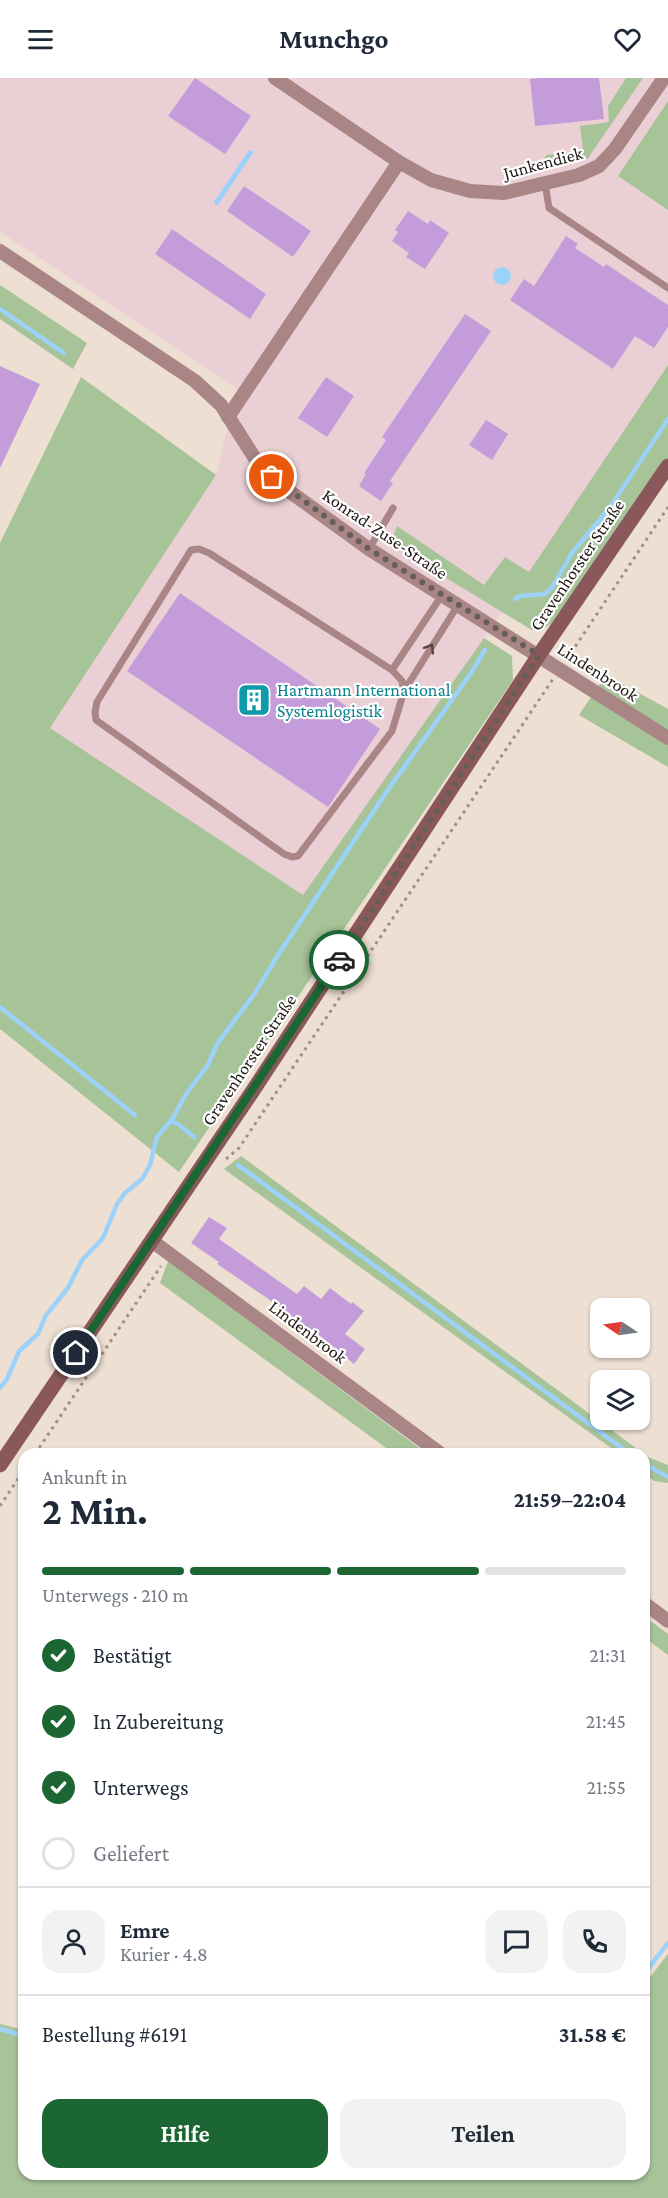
<!DOCTYPE html>
<html lang="de">
<meta charset="utf-8">
<style>
:root{--surface:#fff;--page:#f2f2f3;--text:#1f2937;--muted:#747a83;--line:#e0e1e3;--accent:#1c6633}
body{margin:0;font-family:"Crimson Pro",serif;background:var(--page);color:var(--text);height:100vh;display:flex;flex-direction:column;font-size:22px;white-space:nowrap}
*{box-sizing:border-box;margin:0}
p{font-size:20px;color:var(--muted)}
.icon{flex:none;width:33px;height:33px;fill:none;stroke:currentColor;stroke-width:2;stroke-linecap:round;stroke-linejoin:round}
.map{position:relative;flex:1;overflow:hidden}
.side{position:absolute;left:18px;top:1370px;width:632px;height:732px;display:flex;flex-direction:column;background:var(--surface);border-radius:18px;box-shadow:0 2px 4px #0004}
.side>*{flex:none}
.needle{width:39px;rotate:283deg}
.buttons{position:absolute;left:590px;top:1220px;display:grid;gap:12px}
.buttons a{display:grid;place-items:center;width:60px;height:60px;border-radius:12px;background:var(--surface);box-shadow:0 2px 4px #0004;font-size:30px}
.pin{position:absolute;display:grid;place-items:center;width:51px;height:51px;color:#fff;margin:-26px;border:3px solid #fff;border-radius:50%;box-shadow:0 2px 6px #0007}
.courier{position:absolute;display:grid;place-items:center;width:60px;height:60px;margin:-30px;border:4px solid #1c6633;border-radius:50%;background:#fff;color:#222;box-shadow:0 2px 8px #0007}
.headline em{font-style:normal;font-weight:700}
.headline div{display:flex;flex-direction:column-reverse}
.headline{display:flex;align-items:center;justify-content:space-between;height:102px;padding:0 24px}
h1{font-size:39px;font-weight:700;line-height:45px}
.bar{display:grid;grid-template-columns:repeat(4,1fr);gap:9px 6px;align-content:center;height:72px;padding:0 24px}
.bar i{height:8px;border-radius:4px;background:var(--line)}
.bar .current{background:var(--accent)}
.bar p{grid-column:span 4}
.line{display:flex;align-items:center;gap:15px;padding:0 24px;border-top:2px solid var(--line)}
.line div{flex:1}
.round{display:grid;place-items:center;flex:none;width:63px;height:63px;border-radius:18px;background:var(--page)}
ol{padding:0 24px;list-style:none}
li{display:flex;align-items:center;gap:18px;height:66px}
li p{margin-inline-start:auto}
li .icon{padding:6px;border-radius:50%;background:var(--accent);color:#fff;stroke-width:4}
li:last-child{color:var(--muted)}
li i{width:33px;height:33px;border:3px solid var(--line);border-radius:50%}
.primary-button{display:flex;gap:12px;margin-top:auto;padding:12px 24px}
.primary-button a{flex:1;height:69px;border-radius:18px;background:var(--accent);color:#fff;font-size:24px;font-weight:700;line-height:69px;text-align:center}
.primary-button a+a{background:var(--page);color:var(--text)}
header{display:flex;justify-content:space-between;align-items:center;height:78px;padding:0 24px;background:var(--surface);font-size:27px;font-weight:700}
.map>svg:first-child{display:block}
</style>
<header><svg class="icon" aria-label="menu" viewBox="0 0 24 24"><path d="M4 6h16M4 12h16M4 18h16"/></svg>Munchgo<svg class="icon" aria-label="heart" viewBox="0 0 24 24"><path d="M12 20l-8-8c-3-5 5-10 8-4 3-6 11-1 8 4z"/></svg></header>
<div class="map">
<svg width="668" height="2120" viewBox="0 0 668 2120">
<rect width="100%" height="100%" fill="#eddfd2"/>
<polygon fill="#ead0d5" points="0,0 668,0 668,298 303,818 50,650 216,397 237,311 0,154"/>
<g fill="#a7c398">
<polygon points="626,0 643,0 588,80 549,89 545,87 544,80 547,77 583,73 580,48 609,44 608,28"/>
<polygon points="668,23 668,132 618,98"/>
<polygon points="0,207 87,265 73,291 0,241"/>
<polygon points="668,287 668,380 603,479 551,546 541,552 532,552 390,466 397,448 484,507 505,479 529,494"/>
<polygon points="81,299 216,397 50,650 303,817 484,560 512,578 513,602 179,1094 0,951 0,465"/>
<polygon points="606,597 668,631 668,689 579,637"/>
<polygon points="241,1078 648,1379 668,1387 668,1405 654,1403 644,1395 644,1376 618,1375 224,1091"/>
<polygon points="168,1183 426,1375 393,1375 160,1205"/>
<polygon points="644,1538 668,1556 668,1577 644,1559"/>
<polygon points="668,1876 668,2120 0,2120 0,1946 24,1952 24,2096 644,2096 644,1907"/>
</g>
<g fill="#9cd2f9">
<polygon points="249,72 253,73 253,75 218,127 215,127 214,124"/>
<circle cx="502" cy="198" r="9"/>
</g>
<g fill="none" stroke-linecap="round" stroke-linejoin="round">
<g stroke="#9cd2f9" stroke-width="4.5">
<polyline points="0,231 64,275"/>
<polyline points="515,521 520,518 545,516 553,508 572,475 611,428 668,341"/>
<polyline points="0,929 135,1037"/>
<polyline points="170,1043 178,1046 194,1059"/>
<polyline points="238,1087 630,1376"/>
<polyline points="0,1310 7,1301 19,1273 38,1256 46,1237 68,1210 82,1182 103,1160 117,1126 125,1115 142,1101 150,1087 157,1059 173,1040 186,1016 208,987 217,966 255,915 278,877 385,716 471,595 485,572"/>
<polyline points="644,1386 668,1399"/>
<polyline points="644,1896 668,1865"/>
<polyline points="0,1951 24,1958"/>
</g>
</g>
<g fill="#c59cda">
<polygon points="195,0 251,38 225,76 168,38"/>
<polygon points="539,0 599,0 604,41 535,48 530,1"/>
<polygon points="244,108 311,153 293,179 227,133"/>
<polygon points="408,133 428,146 430,142 449,155 425,191 406,179 409,175 392,163 398,154 395,152"/>
<polygon points="172,151 266,216 250,241 155,176"/>
<polygon points="566,158 578,166 575,170 604,189 606,186 668,227 668,249 654,270 635,258 613,291 510,222 524,201 534,208"/>
<polygon points="465,236 491,253 390,403 393,405 381,423 359,408 366,396 364,395 386,362 382,359"/>
<polygon points="0,288 40,306 0,390"/>
<polygon points="326,299 354,318 327,359 298,340"/>
<polygon points="486,342 508,356 492,382 469,367"/>
<polygon points="180,515 380,651 328,729 127,593"/>
<polygon points="209,1139 227,1150 219,1161 297,1216 304,1208 321,1221 330,1210 351,1226 352,1224 364,1233 345,1256 365,1271 354,1286 319,1257 318,1258 267,1220 217,1186 219,1184 191,1165"/>
</g>
<g fill="none" stroke-linecap="round" stroke-linejoin="round">
<g stroke="#9d9288" stroke-width="3" stroke-dasharray="3 4.5" stroke-linecap="butt">
<polyline points="567,581 668,429"/>
<polyline points="226,1081 239,1070 553,601"/>
<polyline points="35,1376 161,1188"/>
<polyline points="0,1428 24,1392"/>
</g>
<g stroke="#a98586" stroke-width="7">
<polyline points="545,105 549,130 668,210"/>
<polygon points="199,471 209,475 392,592 402,603 404,613 392,653 298,778 292,779 284,776 96,642 95,634 97,624 191,472"/>
<polyline points="369,471 393,430"/>
<polyline points="392,592 442,517"/>
<polyline points="404,613 458,527"/>
</g>
<g stroke="#a98586" stroke-width="14">
<polyline points="275,0 399,84 431,102 470,113 504,115 579,97 599,88 615,71 664,0"/>
<polyline points="0,173 195,303 221,327 261,390 282,408 369,471 668,660"/>
<polyline points="228,339 399,84"/>
<polyline points="152,1163 441,1376"/>
<polyline points="644,1525 668,1543"/>
</g>
<polyline stroke="#8a585b" stroke-width="15" points="0,1387 252,1014 539,577 668,388"/>
</g>
<defs><path id="oneway-chevron" d="M-2-3.5L2.5 0L-2 3.5" fill="none" stroke-width="1.6" stroke-linecap="round" stroke-linejoin="round" transform="scale(1.5)"/></defs>
<use stroke="#564542" href="#oneway-chevron" transform="translate(430 570) rotate(-58)"/>
<g fill="none" stroke-linecap="round" stroke-linejoin="round">
<polyline stroke="#675f57" stroke-width="6" stroke-dasharray="0 10.8" points="272,399 369,471 539,577 339,882"/>
<polyline stroke="#1c6633" stroke-width="8" points="76,1275 339,882"/>
</g>
<defs>
<symbol id="building-square" viewBox="-11 -11 22 22"><rect x="-9" y="-9" width="18" height="18" rx="4" fill="#0f9aa8" stroke="#fff"/><path d="M-4-6H4V6H1V3H-1V6H-4ZM-2.5-4.3h1.7v1.8h-1.7ZM.8-4.3h1.7v1.8H.8ZM-2.5-1h1.7V.8h-1.7ZM.8-1h1.7V.8H.8Z" fill="#fff"/></symbol>
</defs>
<g fill-rule="evenodd">
<use href="#building-square" x="235" y="603" width="38" height="38"/>
</g>
<g text-anchor="middle" stroke-width="4.5" stroke-linejoin="round" paint-order="stroke">
<g font-size="18" fill="#1f1a15" stroke="#fff">
<text transform="translate(543 85) rotate(-15)" y="6">Junkendiek</text>
<text transform="translate(385 456) rotate(34)" y="6">Konrad-Zuse-Straße</text>
<text transform="translate(577 487) rotate(-56)" y="6">Gravenhorster Straße</text>
<text transform="translate(598 594) rotate(33)" y="6">Lindenbrook</text>
<text transform="translate(249 982) rotate(-56)" y="6">Gravenhorster Straße</text>
<text transform="translate(308 1254) rotate(37)" y="6">Lindenbrook</text>
</g>
<g font-size="18" fill="#0d838f" stroke="#fff" text-anchor="start">
<text x="277" y="618">Hartmann International<tspan x="277" dy="21">Systemlogistik</tspan></text>
</g>
</g>
</svg>
<div class="buttons">
<a><svg class="needle" viewBox="-14 -14 28 28"><path d="M0-13l5 13h-10z" fill="#e53935"/><path d="M0 13l5-13h-10z" fill="#747a83"/></svg></a>
<a><svg class="icon" aria-label="layers" viewBox="0 0 24 24"><path d="M12 4l9 5-9 5-9-5zM3 14l9 5 9-5"/></svg></a>
</div>
<div class="pin" style="left:272px;top:399px;background:#ea580c"><svg class="icon" aria-label="bag" viewBox="0 0 24 24"><path d="M5 8h14l-1 12H6zM9 8a3 3 0 0 1 6 0"/></svg></div>
<div class="pin" style="left:76px;top:1275px;background:#1f2937"><svg class="icon" aria-label="home" viewBox="0 0 24 24"><path d="M3 11l9-7 9 7M6 9v11h12V9"/></svg></div>
<div class="courier" style="left:339px;top:882px"><svg class="icon" aria-label="car" viewBox="0 0 24 24"><path d="M5 17H2v-5l4-1 3-4h7l3 4 3 1v5h-3M9 17h6M6 11h13"/><circle cx="7" cy="17" r="2"/><circle cx="17" cy="17" r="2"/></svg></div>
<section class="side">
<div class="headline"><div><h1>2 Min.</h1><p>Ankunft in</p></div><em>21:59–22:04</em></div>
<div class="bar"><i class="current"></i><i class="current"></i><i class="current"></i><i></i><p>Unterwegs · 210 m</p></div>
<ol>
<li><svg class="icon" aria-label="check" viewBox="0 0 24 24"><path d="M5 12l5 5 9-10"/></svg>Bestätigt<p>21:31</p></li>
<li><svg class="icon" aria-label="check" viewBox="0 0 24 24"><path d="M5 12l5 5 9-10"/></svg>In Zubereitung<p>21:45</p></li>
<li><svg class="icon" aria-label="check" viewBox="0 0 24 24"><path d="M5 12l5 5 9-10"/></svg>Unterwegs<p>21:55</p></li>
<li><i></i>Geliefert</li>
</ol>
<div class="line" style="height:108px"><a class="round"><svg class="icon" aria-label="person" viewBox="0 0 24 24"><circle cx="12" cy="8" r="4"/><path d="M4 21q1-7 8-7t8 7"/></svg></a><div><b>Emre</b><p>Kurier · 4.8</p></div><a class="round"><svg class="icon" aria-label="chat" viewBox="0 0 24 24"><path d="M4 5h16v11H9l-5 4z"/></svg></a><a class="round"><svg class="icon" aria-label="phone" viewBox="0 0 24 24"><path d="M5 4h4l2 5-3 2q2 4 5 5l2-3 5 2v4C11 20 4 13 5 4z"/></svg></a></div>
<div class="line" style="height:78px"><div>Bestellung #6191</div><b>31.58 €</b></div>
<div class="primary-button"><a>Hilfe</a><a>Teilen</a></div>
</section>
</div>
